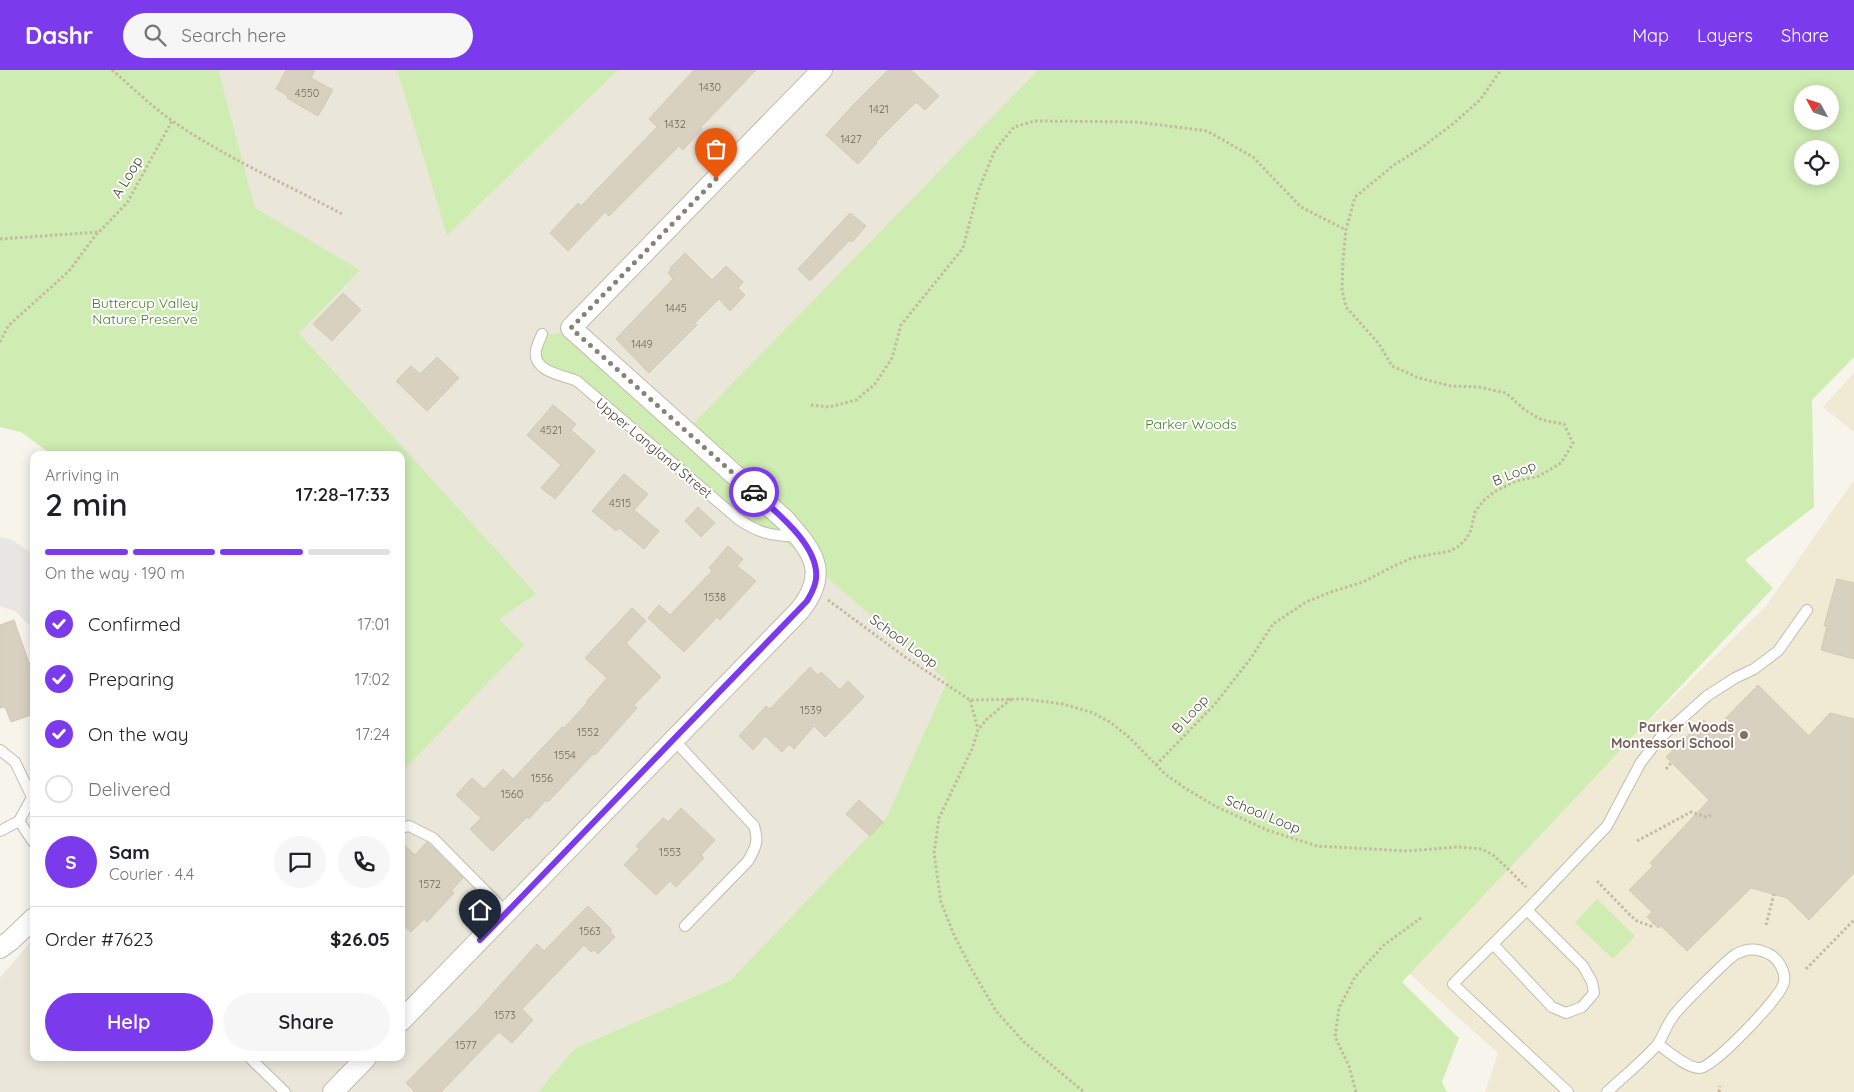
<!DOCTYPE html>
<meta charset="utf-8">
<style>
:root{--surface:#fff;--page:#f6f6f6;--text:#202124;--muted:#757577;--line:#e0e0e0;--accent:#7c3aed}
body{margin:0;font-family:Quicksand,sans-serif;background:var(--page);color:var(--text);height:100vh;display:flex;flex-direction:column;font-size:19px;white-space:nowrap}
*{box-sizing:border-box;margin:0}
p{font-size:16px;color:var(--muted)}
.icon{flex:none;width:28px;height:28px;fill:none;stroke:currentColor;stroke-width:2;stroke-linecap:round;stroke-linejoin:round}
.map{position:relative;flex:1;overflow:hidden}
.panel{position:absolute;left:30px;top:381px;width:375px;height:610px;display:flex;flex-direction:column;background:var(--surface);border-radius:10px;box-shadow:0 2px 12px #0003}
.panel>*{flex:none}
.needle{width:32px;rotate:310deg}
.controls{position:absolute;left:1794px;top:15px;display:grid;gap:10px}
.controls a{display:grid;place-items:center;width:45px;height:45px;border-radius:50%;background:var(--surface);box-shadow:0 2px 12px #0003;font-size:25px}
.pin{position:absolute;display:grid;place-items:center;width:42px;height:42px;color:#fff;margin:-51px -21px;border-radius:50% 50% 50% 0;rotate:-45deg;box-shadow:0 0 5px #0007}
.pin .icon{rotate:45deg}
.courier{position:absolute;display:grid;place-items:center;width:50px;height:50px;margin:-25px;border:4px solid #7c3aed;border-radius:50%;background:#fff;color:#222;box-shadow:0 1px 6px #0007}
.head em{font-style:normal;font-weight:600}
.head div{display:flex;flex-direction:column-reverse}
.head{display:flex;align-items:center;justify-content:space-between;height:85px;padding:0 15px}
h1{font-size:32px;font-weight:600;line-height:38px}
.bar{display:grid;grid-template-columns:repeat(4,1fr);gap:8px 5px;align-content:center;height:60px;padding:0 15px}
.bar i{height:6px;border-radius:4px;background:var(--line)}
.bar .active{background:var(--accent)}
.bar p{grid-column:span 4}
.line{display:flex;align-items:center;gap:12px;padding:0 15px;border-top:1px solid var(--line)}
.line div{flex:1}
.round{display:grid;place-items:center;flex:none;width:52px;height:52px;border-radius:26px;background:var(--page)}
ol{padding:0 15px;list-style:none}
li{display:flex;align-items:center;gap:15px;height:55px}
li p{margin-inline-start:auto}
li .icon{padding:5px;border-radius:50%;background:var(--accent);color:#fff;stroke-width:4}
li:last-child{color:var(--muted)}
li i{width:28px;height:28px;border:2px solid var(--line);border-radius:50%}
.cta{display:flex;gap:10px;margin-top:auto;padding:10px 15px}
.cta a{flex:1;height:58px;border-radius:30px;background:var(--accent);color:#fff;font-size:20px;font-weight:600;line-height:58px;text-align:center}
.cta a+a{background:var(--page);color:var(--text)}
header{display:flex;align-items:center;gap:30px;box-sizing:border-box;height:70px;padding:0 25px;background:var(--accent);color:#fff}
header strong{font-size:24px}
nav{display:flex;gap:28px;margin-inline-start:auto;font-size:18px}
.search{width:350px;height:45px;background:var(--page);display:flex;align-items:center;gap:12px;box-sizing:border-box;padding:0 18px;border-radius:28px;color:var(--muted);font-size:19px}
.map>svg:first-child{display:block}
</style>
<header>
<strong>Dashr</strong>
<div class="search"><svg class="icon" aria-label="search" viewBox="0 0 24 24"><circle cx="10" cy="10" r="6"/><path d="M15 15l6 6"/></svg>Search here</div>
<nav><a>Map</a><a>Layers</a><a>Share</a></nav>
</header>
<div class="map">
<svg width="1854" height="1022" viewBox="0 0 1854 1022">
<rect width="100%" height="100%" fill="#f6f4eb"/>
<polygon fill="#eae6d9" points="222,0 397,0 447,166 618,0 1104,0 972,553 837,863 574,979 538,1022 0,1022 0,908 34,868 34,988 401,988 401,614 535,524 283,245 219,2"/>
<g fill="#f0ead5">
<polygon points="1854,303 1854,362 1823,337"/>
<polygon points="1854,410 1854,1022 1485,1022 1498,983 1403,898 1419,878 1766,536"/>
</g>
<g fill="#cfecb3" fill-rule="evenodd">
<polygon points="0,0 222,0 219,2 255,138 360,200 299,263 536,524 499,549 524,575 401,703 401,385 52,385 21,362 0,357"/>
<polygon points="397,0 618,0 447,166"/>
<path d="M 1038,0 L 1854,0 L 1854,287 L 1812,330 L 1814,437 L 1745,490 L 1773,518 L 1402,912 L 1459,968 L 1442,1012 L 1447,1022 L 538,1022 L 574,979 L 731,910 L 887,747 L 947,611 L 779,466 L 755,460 L 577,311 L 540,296 L 542,264 L 557,264 L 571,258 L 686,361 ZM 1802,24 L 1830,24 L 1830,51 L 1802,51 ZM 1802,79 L 1830,79 L 1830,106 L 1802,106 Z"/>
<polygon points="1597,829 1635,866 1613,889 1575,853"/>
</g>
<polygon fill="#e8e6e3" points="0,467 12,470 34,485 34,560 15,541 0,536"/>
<g fill="#d9d1c0" stroke="#d4c9b3">
<polygon points="286,0 315,0 311,8 333,20 318,46 287,28 288,26 276,19"/>
<polygon points="694,0 756,0 701,57 702,59 683,80 679,76 609,146 605,142 568,181 550,163 578,133 581,136 657,57 649,49"/>
<polygon points="888,0 911,0 939,26 925,40 916,32 876,72 877,73 858,94 826,65 854,34"/>
<polygon points="850,143 866,156 852,172 850,170 810,211 798,199"/>
<polygon points="685,183 712,210 726,196 743,212 738,218 745,225 730,241 719,229 695,253 697,255 649,303 616,269 673,209 668,203 671,199 670,198"/>
<polygon points="343,223 361,240 332,271 313,254"/>
<polygon points="437,287 459,308 427,341 396,311 411,296 420,304"/>
<polygon points="553,335 576,354 571,360 595,381 555,429 541,418 561,395 527,365"/>
<polygon points="624,404 648,424 634,440 659,461 644,479 619,458 616,461 592,441"/>
<polygon points="698,437 715,453 701,467 685,451"/>
<polygon points="728,476 743,489 737,496 756,511 720,550 717,547 684,582 648,548 659,535 670,545 712,501 709,498"/>
<polygon points="1837,509 1854,513 1854,589 1821,580 1827,556 1824,556"/>
<polygon points="632,538 646,551 626,573 661,607 634,635 637,638 595,685 593,684 548,732 546,730 529,749 527,747 493,781 490,779 470,759 481,748 456,725 472,708 484,719 503,699 513,709 562,657 564,658 587,633 586,632 607,608 585,588"/>
<polygon points="14,550 34,607 34,644 11,652 5,637 0,638 0,555"/>
<polygon points="810,597 818,605 821,602 840,620 848,611 864,627 825,667 814,656 794,679 789,674 782,682 765,666 753,680 739,666 766,636 770,639"/>
<polygon points="1758,615 1809,666 1830,643 1854,649 1854,803 1809,850 1787,828 1751,818 1687,881 1661,856 1658,858 1647,847 1652,842 1629,820 1653,796 1650,793 1709,730 1666,687 1704,650 1714,660"/>
<polygon points="859,730 883,752 870,766 846,744"/>
<polygon points="681,738 715,770 701,785 704,788 676,817 670,811 656,825 624,795 639,779 636,776 663,748 668,752"/>
<polygon points="401,772 415,785 427,772 463,808 452,820 454,823 427,852 424,849 411,862 401,853"/>
<polygon points="588,836 612,860 610,862 615,867 598,884 593,880 591,882 584,875 522,939 533,950 512,973 499,962 441,1022 415,1022 406,1013 477,941 537,874 544,881"/>
</g>
<g fill="none" stroke-linecap="round" stroke-linejoin="round">
<defs>
<g id="service">
<path d="M 542,264 C 540,269 537,275 536,280 C 532,302 563,305 577,311 L 738,449 C 762,465 771,465 799,467"/>
<path d="M 674,670 L 754,756 C 759,771 756,777 748,791 L 685,856"/>
<polyline points="0,680 15,692 32,727"/>
<polyline points="34,724 19,751 34,773"/>
<polyline points="401,758 409,756 433,768 507,843"/>
<polyline points="0,761 19,751"/>
<polyline points="1493,874 1552,937 1566,943 1582,937 1594,923 1592,912 1583,896 1527,840"/>
<polyline points="250,988 285,1022"/>
<polyline points="1568,1022 1453,914 1527,840 1607,756 1641,692 1660,668 1707,626 1735,608 1754,599 1778,581 1807,540"/>
<path d="M 1607,1022 C 1624,1006 1642,992 1657,975 C 1663,967 1666,956 1672,948 C 1677,939 1729,888 1736,884 C 1748,878 1757,878 1769,884 C 1778,888 1786,902 1784,912 C 1783,925 1714,997 1700,998 C 1688,999 1668,981 1658,974"/>
</g>
<g id="minor">
<polyline points="0,878 11,870 34,848"/>
<path d="M 401,951 L 800,540 C 830,502 813,482 785,450 L 571,258 L 822,0"/>
<polyline points="333,1022 366,988"/>
</g>
</defs>
<use href="#service" stroke="#c3bcad" stroke-width="12"/>
<use href="#minor" stroke="#c3bcad" stroke-width="22"/>
<g stroke="#c5ba9e" stroke-width="3" stroke-dasharray="2.5 2.5" stroke-linecap="butt">
<path d="M 112,0 C 132,17 152,37 174,52 C 226,88 286,114 342,144"/>
<polyline points="0,169 99,162 127,133 172,51"/>
<polyline points="0,272 8,256 69,201 98,162"/>
<polyline points="811,335 829,337 856,330 875,314 892,288 901,255 963,178 978,121 995,80 1014,57 1035,51 1137,52 1207,61 1253,87 1301,137 1346,160"/>
<polyline points="828,530 905,587 970,630 1025,629 1063,634 1093,643 1110,652 1130,668 1165,704 1185,718 1215,736 1267,760 1317,776 1407,781 1458,777 1482,779 1493,785 1504,795 1526,817"/>
<polyline points="1011,629 987,649 978,660 972,679 939,748 934,783 941,832 954,865 972,900 996,941 1024,972 1084,1022"/>
<polyline points="970,630 978,659"/>
<polyline points="1156,695 1215,634 1251,588 1273,554 1306,532 1331,522 1363,512 1394,496 1412,488 1450,481 1459,476 1467,468 1471,460 1475,442 1483,431 1494,422 1516,411 1539,406 1561,393 1573,373 1564,354 1542,350 1525,340 1506,323 1479,317 1451,316 1419,308 1392,296 1379,274 1346,237 1342,219 1343,190 1346,160 1355,127 1394,95 1421,78 1454,53 1480,30 1501,0"/>
<polyline points="1666,699 1671,693"/>
<polyline points="1637,771 1691,742 1706,747 1712,745"/>
<polyline points="1597,811 1629,844 1637,851 1651,856 1654,853"/>
<polyline points="1766,855 1774,824"/>
<polyline points="1806,899 1854,850"/>
<polyline points="1356,1022 1349,996 1335,967 1339,938 1355,907 1384,875 1421,848"/>
<polyline points="1719,1022 1720,1016"/>
</g>
<use href="#service" stroke="#fff" stroke-width="10"/>
<use href="#minor" stroke="#fff" stroke-width="20"/>
</g>
<g fill="none" stroke-linecap="round" stroke-linejoin="round">
<polyline stroke="#878277" stroke-width="5" stroke-dasharray="0 9" points="716,109 571,258 754,422"/>
<path stroke="#7c3aed" stroke-width="6" d="M 480,870 L 807,531 C 811,524 815,518 816,509 C 820,476 776,442 754,422"/>
</g>
<circle fill="#8d6e63" stroke="#fff" stroke-width="2" cx="1744" cy="665" r="5"/>
<g text-anchor="middle" stroke-width="4" stroke-linejoin="round" paint-order="stroke">
<g font-size="11" fill="#6e685a">
<text x="710" y="21">1430</text>
<text x="307" y="27">4550</text>
<text x="879" y="43">1421</text>
<text x="675" y="58">1432</text>
<text x="851" y="73">1427</text>
<text x="676" y="242">1445</text>
<text x="642" y="278">1449</text>
<text x="551" y="364">4521</text>
<text x="620" y="437">4515</text>
<text x="715" y="531">1538</text>
<text x="811" y="644">1539</text>
<text x="588" y="666">1552</text>
<text x="565" y="689">1554</text>
<text x="542" y="712">1556</text>
<text x="512" y="728">1560</text>
<text x="670" y="786">1553</text>
<text x="430" y="818">1572</text>
<text x="590" y="865">1563</text>
<text x="505" y="949">1573</text>
<text x="466" y="979">1577</text>
</g>
<g font-size="14" fill="#4b4538" stroke="#fff">
<text transform="translate(127 107) rotate(-59)" y="5">A Loop</text>
<text transform="translate(654 378) rotate(40)" y="5">Upper Langland Street</text>
<text transform="translate(1514 403) rotate(-22)" y="5">B Loop</text>
<text transform="translate(904 571) rotate(36)" y="5">School Loop</text>
<text transform="translate(1190 644) rotate(-47)" y="5">B Loop</text>
<text transform="translate(1263 744) rotate(22)" y="5">School Loop</text>
</g>
<g font-size="14" fill="#448227" stroke="#fff">
<text x="145" y="238">Buttercup Valley<tspan x="145" dy="16">Nature Preserve</tspan></text>
<text x="1191" y="359">Parker Woods</text>
</g>
<g font-size="14" font-weight="bold" fill="#785e54" stroke="#fff" text-anchor="end">
<text x="1734" y="662">Parker Woods<tspan x="1734" dy="16">Montessori School</tspan></text>
</g>
</g>
</svg>
<div class="controls">
<a><svg class="needle" viewBox="-14 -14 28 28"><path d="M0-13l5 13h-10z" fill="#e53935"/><path d="M0 13l5-13h-10z" fill="#757577"/></svg></a>
<a><svg class="icon" aria-label="locate" viewBox="0 0 24 24"><circle cx="12" cy="12" r="6"/><path d="M12 2v4M12 18v4M2 12h4M18 12h4"/></svg></a>
</div>
<div class="pin" style="left:716px;top:109px;background:#ea580c"><svg class="icon" aria-label="bag" viewBox="0 0 24 24"><path d="M5 8h14l-1 12H6zM9 8a3 3 0 0 1 6 0"/></svg></div>
<div class="pin" style="left:480px;top:870px;background:#1f2937"><svg class="icon" aria-label="home" viewBox="0 0 24 24"><path d="M3 11l9-7 9 7M6 9v11h12V9"/></svg></div>
<div class="courier" style="left:754px;top:422px"><svg class="icon" aria-label="car" viewBox="0 0 24 24"><path d="M5 17H2v-5l4-1 3-4h7l3 4 3 1v5h-3M9 17h6M6 11h13"/><circle cx="7" cy="17" r="2"/><circle cx="17" cy="17" r="2"/></svg></div>
<section class="panel">
<div class="head"><div><h1>2 min</h1><p>Arriving in</p></div><em>17:28–17:33</em></div>
<div class="bar"><i class="active"></i><i class="active"></i><i class="active"></i><i></i><p>On the way · 190 m</p></div>
<ol>
<li><svg class="icon" aria-label="check" viewBox="0 0 24 24"><path d="M5 12l5 5 9-10"/></svg>Confirmed<p>17:01</p></li>
<li><svg class="icon" aria-label="check" viewBox="0 0 24 24"><path d="M5 12l5 5 9-10"/></svg>Preparing<p>17:02</p></li>
<li><svg class="icon" aria-label="check" viewBox="0 0 24 24"><path d="M5 12l5 5 9-10"/></svg>On the way<p>17:24</p></li>
<li><i></i>Delivered</li>
</ol>
<div class="line" style="height:90px"><b class="round" style="background:var(--accent);color:#fff">S</b><div><b>Sam</b><p>Courier · 4.4</p></div><a class="round"><svg class="icon" aria-label="chat" viewBox="0 0 24 24"><path d="M4 5h16v11H9l-5 4z"/></svg></a><a class="round"><svg class="icon" aria-label="phone" viewBox="0 0 24 24"><path d="M5 4h4l2 5-3 2q2 4 5 5l2-3 5 2v4C11 20 4 13 5 4z"/></svg></a></div>
<div class="line" style="height:65px"><div>Order #7623</div><b>$26.05</b></div>
<div class="cta"><a>Help</a><a>Share</a></div>
</section>
</div>
